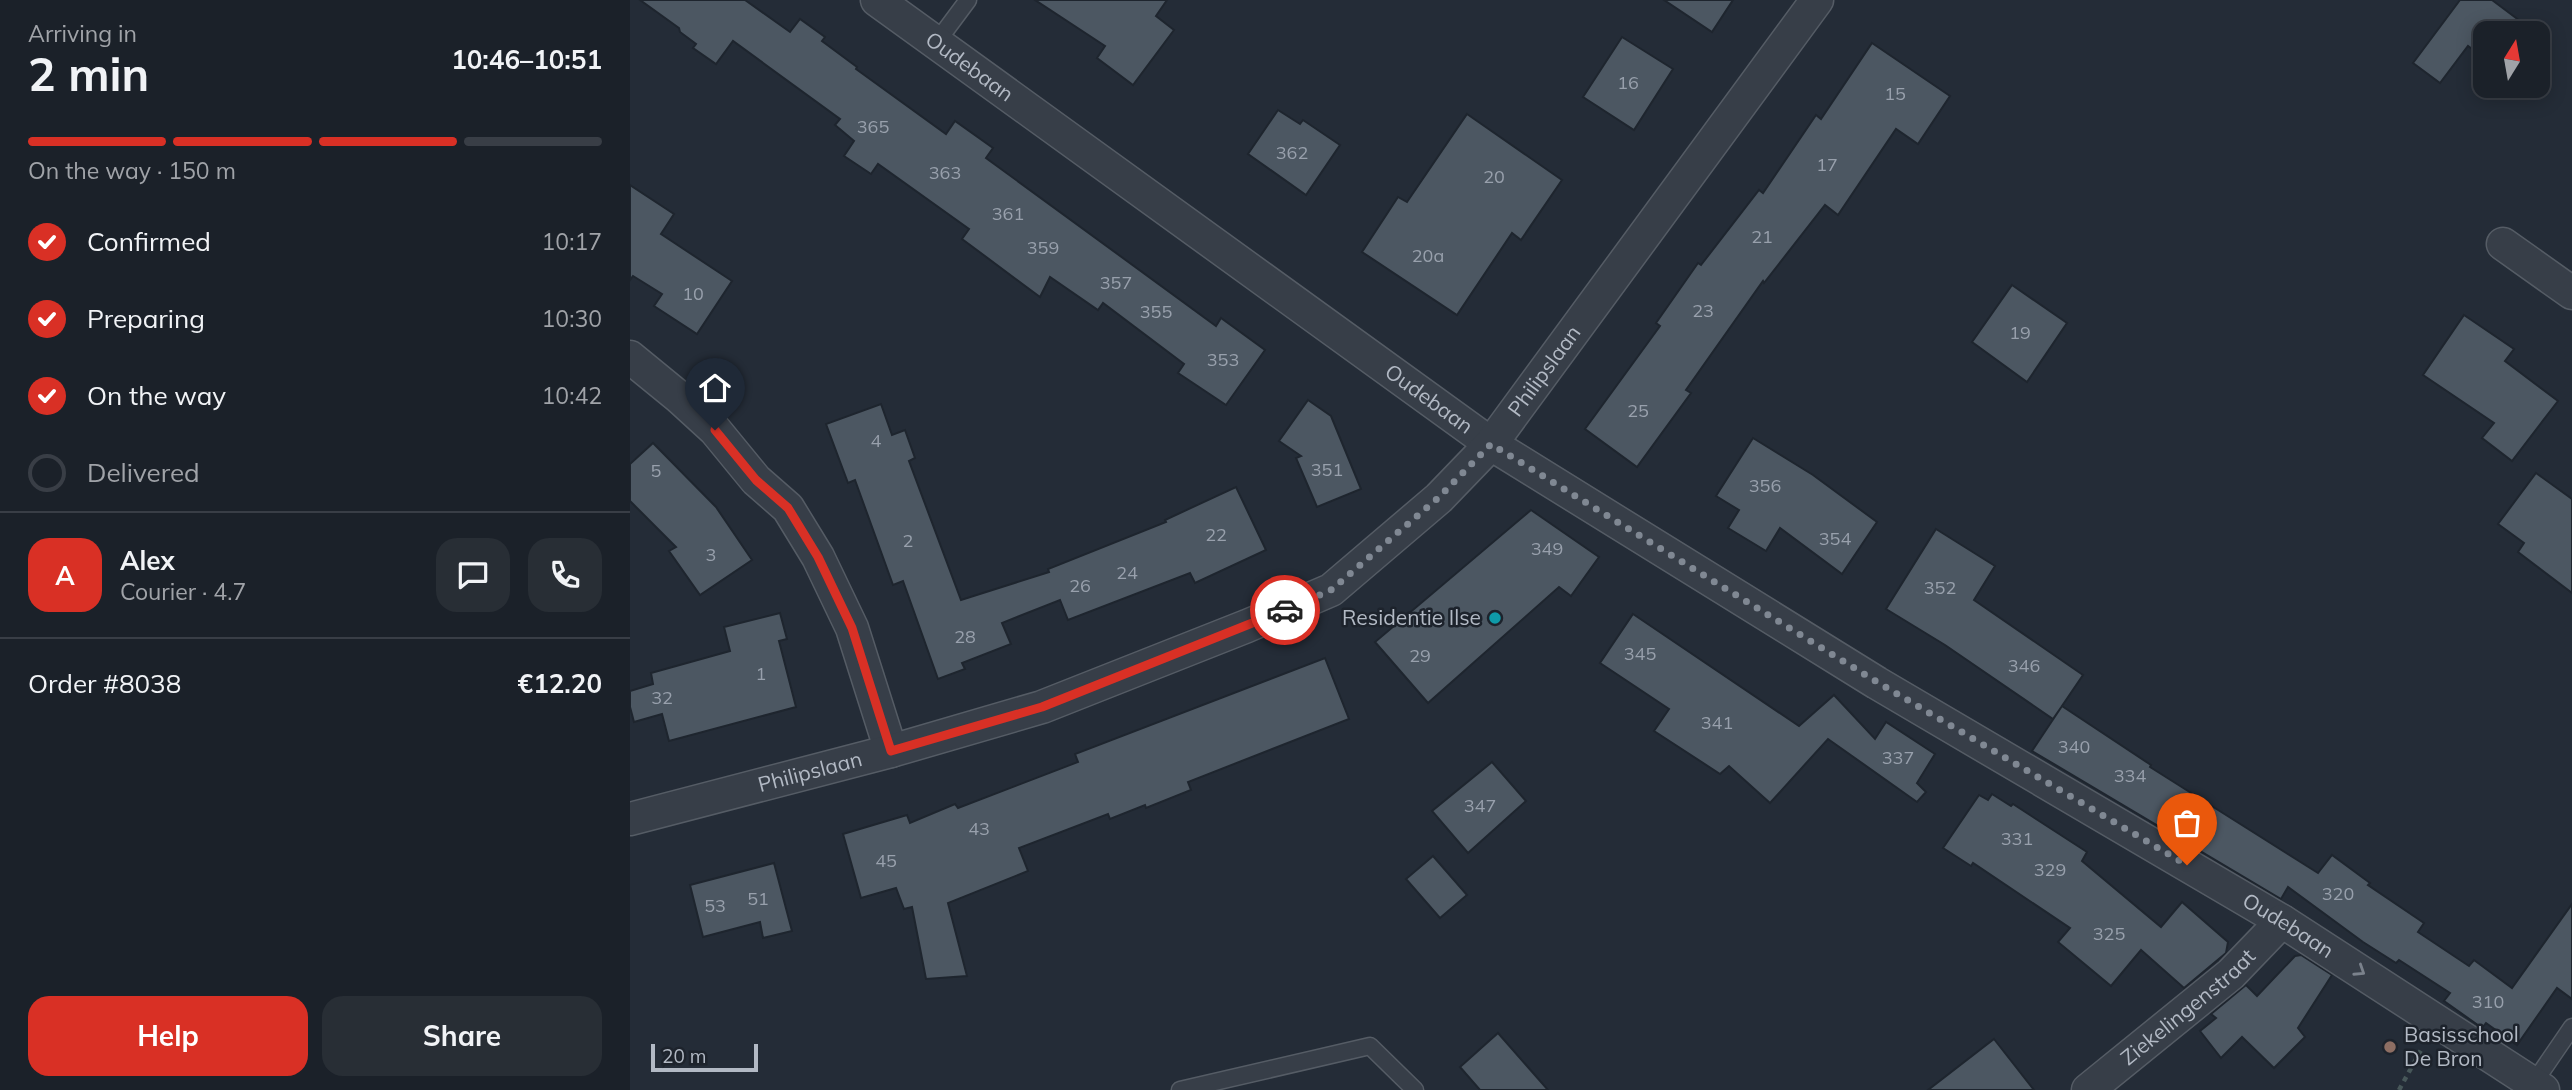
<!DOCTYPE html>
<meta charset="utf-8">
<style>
:root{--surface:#1b2129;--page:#282e35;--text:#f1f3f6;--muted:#a0a3a8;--line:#393e46;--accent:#d93025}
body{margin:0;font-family:Mulish,sans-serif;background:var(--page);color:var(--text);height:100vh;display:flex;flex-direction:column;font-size:26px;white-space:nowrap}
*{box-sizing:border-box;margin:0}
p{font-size:23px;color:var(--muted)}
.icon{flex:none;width:38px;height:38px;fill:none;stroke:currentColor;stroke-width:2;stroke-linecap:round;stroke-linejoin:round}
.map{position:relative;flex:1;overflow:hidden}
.drawer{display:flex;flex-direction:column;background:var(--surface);width:630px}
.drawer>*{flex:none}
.needle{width:46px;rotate:11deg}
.tools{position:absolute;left:1843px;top:21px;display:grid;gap:14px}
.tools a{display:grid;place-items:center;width:77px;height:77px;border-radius:14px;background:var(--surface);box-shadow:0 4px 18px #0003,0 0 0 2px var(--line);font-size:35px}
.scale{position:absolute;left:21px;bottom:18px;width:107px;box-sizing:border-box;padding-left:7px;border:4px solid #b2b9c4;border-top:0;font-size:19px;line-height:24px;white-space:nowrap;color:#b2b9c4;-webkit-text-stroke:5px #1d232c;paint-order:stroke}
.pin{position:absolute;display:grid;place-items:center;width:60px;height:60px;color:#fff;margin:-72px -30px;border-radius:50% 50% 50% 0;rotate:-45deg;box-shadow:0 0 7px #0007}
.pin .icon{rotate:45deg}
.courier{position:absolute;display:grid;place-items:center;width:70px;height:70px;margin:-35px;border:5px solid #d93025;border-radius:50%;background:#fff;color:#222;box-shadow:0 2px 9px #0007}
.overview em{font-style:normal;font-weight:700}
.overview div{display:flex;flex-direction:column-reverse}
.overview{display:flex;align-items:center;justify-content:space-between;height:119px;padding:0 28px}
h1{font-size:46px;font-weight:700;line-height:52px}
.bar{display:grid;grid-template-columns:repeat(4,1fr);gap:10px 7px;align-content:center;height:84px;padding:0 28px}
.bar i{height:9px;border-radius:5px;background:var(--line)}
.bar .on{background:var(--accent)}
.bar p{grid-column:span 4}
.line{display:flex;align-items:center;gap:18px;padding:0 28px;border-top:2px solid var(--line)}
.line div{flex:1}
.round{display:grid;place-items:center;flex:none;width:74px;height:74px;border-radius:21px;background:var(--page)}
ol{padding:0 28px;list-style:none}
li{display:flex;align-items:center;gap:21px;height:77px}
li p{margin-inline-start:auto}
li .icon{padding:7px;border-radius:50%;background:var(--accent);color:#fff;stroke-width:4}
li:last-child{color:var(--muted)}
li i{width:38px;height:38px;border:4px solid var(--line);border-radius:50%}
.action{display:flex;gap:14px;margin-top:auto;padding:14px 28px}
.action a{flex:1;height:80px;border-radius:21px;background:var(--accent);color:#fff;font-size:28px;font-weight:700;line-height:80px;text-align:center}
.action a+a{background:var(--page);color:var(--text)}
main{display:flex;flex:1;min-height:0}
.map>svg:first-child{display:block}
</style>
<main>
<section class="drawer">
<div class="overview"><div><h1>2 min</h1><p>Arriving in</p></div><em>10:46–10:51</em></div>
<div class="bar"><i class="on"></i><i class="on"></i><i class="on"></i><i></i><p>On the way · 150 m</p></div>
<ol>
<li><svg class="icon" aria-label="check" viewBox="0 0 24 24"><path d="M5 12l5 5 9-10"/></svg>Confirmed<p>10:17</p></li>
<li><svg class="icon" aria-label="check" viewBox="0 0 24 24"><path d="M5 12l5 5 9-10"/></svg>Preparing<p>10:30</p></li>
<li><svg class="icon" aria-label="check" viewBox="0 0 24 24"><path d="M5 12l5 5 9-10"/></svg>On the way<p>10:42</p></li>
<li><i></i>Delivered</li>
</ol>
<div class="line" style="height:126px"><b class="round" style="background:var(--accent);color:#fff">A</b><div><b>Alex</b><p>Courier · 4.7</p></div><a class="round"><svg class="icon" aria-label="chat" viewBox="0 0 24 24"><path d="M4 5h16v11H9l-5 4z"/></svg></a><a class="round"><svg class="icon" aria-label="phone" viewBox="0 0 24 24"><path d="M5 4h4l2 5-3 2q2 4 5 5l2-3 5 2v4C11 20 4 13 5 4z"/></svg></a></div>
<div class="line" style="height:91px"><div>Order #8038</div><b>€12.20</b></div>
<div class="action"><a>Help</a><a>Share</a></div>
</section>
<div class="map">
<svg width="1942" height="1090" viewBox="0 0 1942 1090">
<rect width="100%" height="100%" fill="#242c37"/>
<g fill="#4c5762" stroke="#1e252e" stroke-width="2">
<polygon points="10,0 115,0 160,32 170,19 195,37 192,41 227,67 226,69 316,134 325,121 363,148 356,158 586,326 591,318 635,350 596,405 548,373 554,364 473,303 468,310 420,277 410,297 332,239 339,229 248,164 241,174 214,156 224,141 205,125 210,119 103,41 86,64 63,48 66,44 50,32 49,28"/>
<polygon points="405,0 537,0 526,16 544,30 503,85 467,58 475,46"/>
<polygon points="1034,0 1103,0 1082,32"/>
<polygon points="1830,0 1862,0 1906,33 1855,33 1855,59 1838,46 1810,83 1783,63"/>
<polygon points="992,37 1043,69 1004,130 953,97"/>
<polygon points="1242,43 1320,96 1288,144 1266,129 1208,215 1195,205 1134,283 1133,281 1056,390 1061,393 1007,467 955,429 1030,326 1026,323 1068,263 1071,265 1129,190 1133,193 1186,115 1191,119"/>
<polygon points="648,110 670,124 673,120 710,145 676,195 618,154"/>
<polygon points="837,114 932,180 891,240 882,233 827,315 732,252 768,197 777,202"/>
<polygon points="0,185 44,214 31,234 102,281 67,334 24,306 32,294 3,276 0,280"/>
<polygon points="1382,285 1437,323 1397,382 1342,342"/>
<polygon points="1834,315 1884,349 1875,361 1928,401 1882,461 1852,438 1864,423 1793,375"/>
<polygon points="678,400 701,416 731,489 687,507 666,458 671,456 649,441"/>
<polygon points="251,404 262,435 275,430 285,458 279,461 331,600 419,572 418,569 536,522 535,520 606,487 636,550 565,583 560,573 438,620 430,600 372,623 381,644 332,663 335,669 308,679 273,581 263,585 225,480 218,483 196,424"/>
<polygon points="1123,438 1183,475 1247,522 1212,574 1150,528 1136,551 1098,528 1109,510 1086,496"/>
<polygon points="23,443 86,507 122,560 70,595 39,551 46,547 0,501 0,464"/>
<polygon points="1906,473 1942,499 1942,593 1888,552 1894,543 1868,524"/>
<polygon points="901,510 969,557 941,596 929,587 798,703 745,642"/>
<polygon points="1306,529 1365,566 1344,600 1453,675 1432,706 1521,765 1520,767 1688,873 1702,855 1740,883 1738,885 1794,923 1788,932 1839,966 1844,960 1882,988 1942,904 1942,999 1927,988 1887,1045 1856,1023 1852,1028 1814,1001 1820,993 1769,960 1766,963 1733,942 1658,887 1651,899 1402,751 1432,706 1423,719 1315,645 1256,609"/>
<polygon points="150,613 157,639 149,641 166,707 39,741 32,714 4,722 0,707 0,691 23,684 21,673 100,651 94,627"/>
<polygon points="1003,614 1169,726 1204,695 1245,739 1256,722 1305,754 1287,783 1296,792 1287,802 1198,739 1140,803 1099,766 1090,774 1024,731 1039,709 970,663"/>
<polygon points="695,658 719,719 558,782 561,790 516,808 515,805 480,819 478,814 389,848 398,871 318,903 337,976 296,979 282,907 274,909 266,888 231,898 213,834 277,815 280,823 325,804 328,808 448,762 445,754"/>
<polygon points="862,762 896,801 838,853 802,811"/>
<polygon points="1362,794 1381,806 1383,804 1457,852 1452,861 1531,927 1552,902 1598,942 1596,953 1554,988 1511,950 1481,986 1428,942 1440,928 1343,863 1341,866 1313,848 1349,795 1358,800"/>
<polygon points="803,856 837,895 810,918 776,879"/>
<polygon points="144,863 162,931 133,938 130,922 73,937 60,885"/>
<polygon points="1671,955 1702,975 1668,1028 1675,1037 1644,1068 1612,1037 1591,1058 1570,1031 1586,1018 1581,1014 1616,985 1627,996 1665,956"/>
<polygon points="868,1033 918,1090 850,1090 830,1067"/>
<polygon points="1364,1039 1404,1090 1298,1090"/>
</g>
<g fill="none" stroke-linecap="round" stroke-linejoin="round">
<defs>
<g id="service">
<polyline points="306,43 338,0"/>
<polyline points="1903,1084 1942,1027"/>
<polyline points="550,1090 740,1046 785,1090"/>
</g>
<g id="minor">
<path id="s1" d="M 247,0 L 861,444 L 1247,683 L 1652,921 L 1913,1090"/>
<polyline points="1873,244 1942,293"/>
<polyline points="0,357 50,398 85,430 126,480 158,508 188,557 222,628 261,751"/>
<path id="s2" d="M 0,819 L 261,751 L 412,707 L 617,626 L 701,590 L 809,498 L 861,444 L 1187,0"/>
<path id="s3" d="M 1458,1090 L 1601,974 L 1652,921"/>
</g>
</defs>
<use href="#service" stroke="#555c65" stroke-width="19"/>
<use href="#minor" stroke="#555c65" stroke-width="35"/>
<polyline stroke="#475759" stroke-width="4.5" stroke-dasharray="5 5" stroke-linecap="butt" points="1769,1090 1791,1050"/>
<use href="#service" stroke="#373e48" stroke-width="16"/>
<use href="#minor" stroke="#373e48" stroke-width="32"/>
</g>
<defs><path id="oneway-chevron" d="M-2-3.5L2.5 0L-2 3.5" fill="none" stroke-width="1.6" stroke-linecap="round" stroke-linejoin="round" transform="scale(1.75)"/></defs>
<use stroke="#7b828c" href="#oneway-chevron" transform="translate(1730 971) rotate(33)"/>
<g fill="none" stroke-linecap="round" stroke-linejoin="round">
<polyline stroke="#808893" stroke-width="7" stroke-dasharray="0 12.6" points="655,610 701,590 808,498 861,444 1247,682 1557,865"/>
<polyline stroke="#d93025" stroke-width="9" points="85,430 126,480 158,508 188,557 222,628 261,751 412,707 655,610"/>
</g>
<circle fill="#0f9aa8" stroke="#1d232c" stroke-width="2.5" cx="865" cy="618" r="7"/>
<circle fill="#8d6e63" stroke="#1d232c" stroke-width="2.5" cx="1760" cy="1047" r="7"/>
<g text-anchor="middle" stroke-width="5" stroke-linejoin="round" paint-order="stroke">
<g font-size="18" fill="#98a0ac">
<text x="998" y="89">16</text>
<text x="1265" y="100">15</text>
<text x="243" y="133">365</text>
<text x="662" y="159">362</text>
<text x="1197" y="171">17</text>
<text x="315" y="179">363</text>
<text x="864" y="183">20</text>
<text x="378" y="220">361</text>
<text x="1132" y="243">21</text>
<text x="413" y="254">359</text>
<text x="798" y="262">20a</text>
<text x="486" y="289">357</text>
<text x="63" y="300">10</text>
<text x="1073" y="317">23</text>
<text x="526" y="318">355</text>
<text x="1390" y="339">19</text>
<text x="593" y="366">353</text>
<text x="1008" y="417">25</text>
<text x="246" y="447">4</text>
<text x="697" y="476">351</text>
<text x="26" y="477">5</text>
<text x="1135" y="492">356</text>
<text x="586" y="541">22</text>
<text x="1205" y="545">354</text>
<text x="278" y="547">2</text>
<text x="917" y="555">349</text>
<text x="81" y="561">3</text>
<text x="497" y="579">24</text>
<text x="450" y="592">26</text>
<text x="1310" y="594">352</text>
<text x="335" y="643">28</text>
<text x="1010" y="660">345</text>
<text x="790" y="662">29</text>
<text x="1394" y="672">346</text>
<text x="131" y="680">1</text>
<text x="32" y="704">32</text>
<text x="1087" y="729">341</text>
<text x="1444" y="753">340</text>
<text x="1268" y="764">337</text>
<text x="1500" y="782">334</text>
<text x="850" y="812">347</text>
<text x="349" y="835">43</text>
<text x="1387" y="845">331</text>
<text x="256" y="867">45</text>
<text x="1420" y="876">329</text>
<text x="1708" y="900">320</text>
<text x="128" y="905">51</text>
<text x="85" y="912">53</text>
<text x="1479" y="940">325</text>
<text x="1858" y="1008">310</text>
</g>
<g font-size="21" fill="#b2b9c4" stroke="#1d232c">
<text dy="7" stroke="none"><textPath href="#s1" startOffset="114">Oudebaan</textPath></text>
<text dy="7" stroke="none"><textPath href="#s2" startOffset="1046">Philipslaan</textPath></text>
<text dy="7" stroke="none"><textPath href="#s1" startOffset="681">Oudebaan</textPath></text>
<text dy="7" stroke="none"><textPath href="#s2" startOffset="186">Philipslaan</textPath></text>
<text dy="7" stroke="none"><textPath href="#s1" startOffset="1689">Oudebaan</textPath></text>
<text dy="7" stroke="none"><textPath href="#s3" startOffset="130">Ziekelingenstraat</textPath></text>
</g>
<g font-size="21" fill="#b2b9c4" stroke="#1d232c" text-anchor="end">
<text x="851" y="625">Residentie Ilse</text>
<text x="1774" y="1042" text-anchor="start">Basisschool<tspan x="1774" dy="24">De Bron</tspan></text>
</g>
</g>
</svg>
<div class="tools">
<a><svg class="needle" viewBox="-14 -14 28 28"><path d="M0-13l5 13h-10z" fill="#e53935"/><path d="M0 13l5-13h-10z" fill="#a0a3a8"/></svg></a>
</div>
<div class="scale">20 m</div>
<div class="pin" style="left:1557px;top:865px;background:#ea580c"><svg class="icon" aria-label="bag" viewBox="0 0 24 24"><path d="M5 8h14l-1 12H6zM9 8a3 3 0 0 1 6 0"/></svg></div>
<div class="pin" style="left:85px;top:430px;background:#1f2937"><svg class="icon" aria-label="home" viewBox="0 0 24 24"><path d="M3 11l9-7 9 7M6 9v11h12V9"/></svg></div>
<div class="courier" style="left:655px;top:610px"><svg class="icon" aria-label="car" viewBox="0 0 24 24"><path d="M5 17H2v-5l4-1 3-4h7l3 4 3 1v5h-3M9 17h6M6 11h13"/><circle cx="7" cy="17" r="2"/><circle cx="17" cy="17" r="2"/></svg></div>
</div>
</main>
